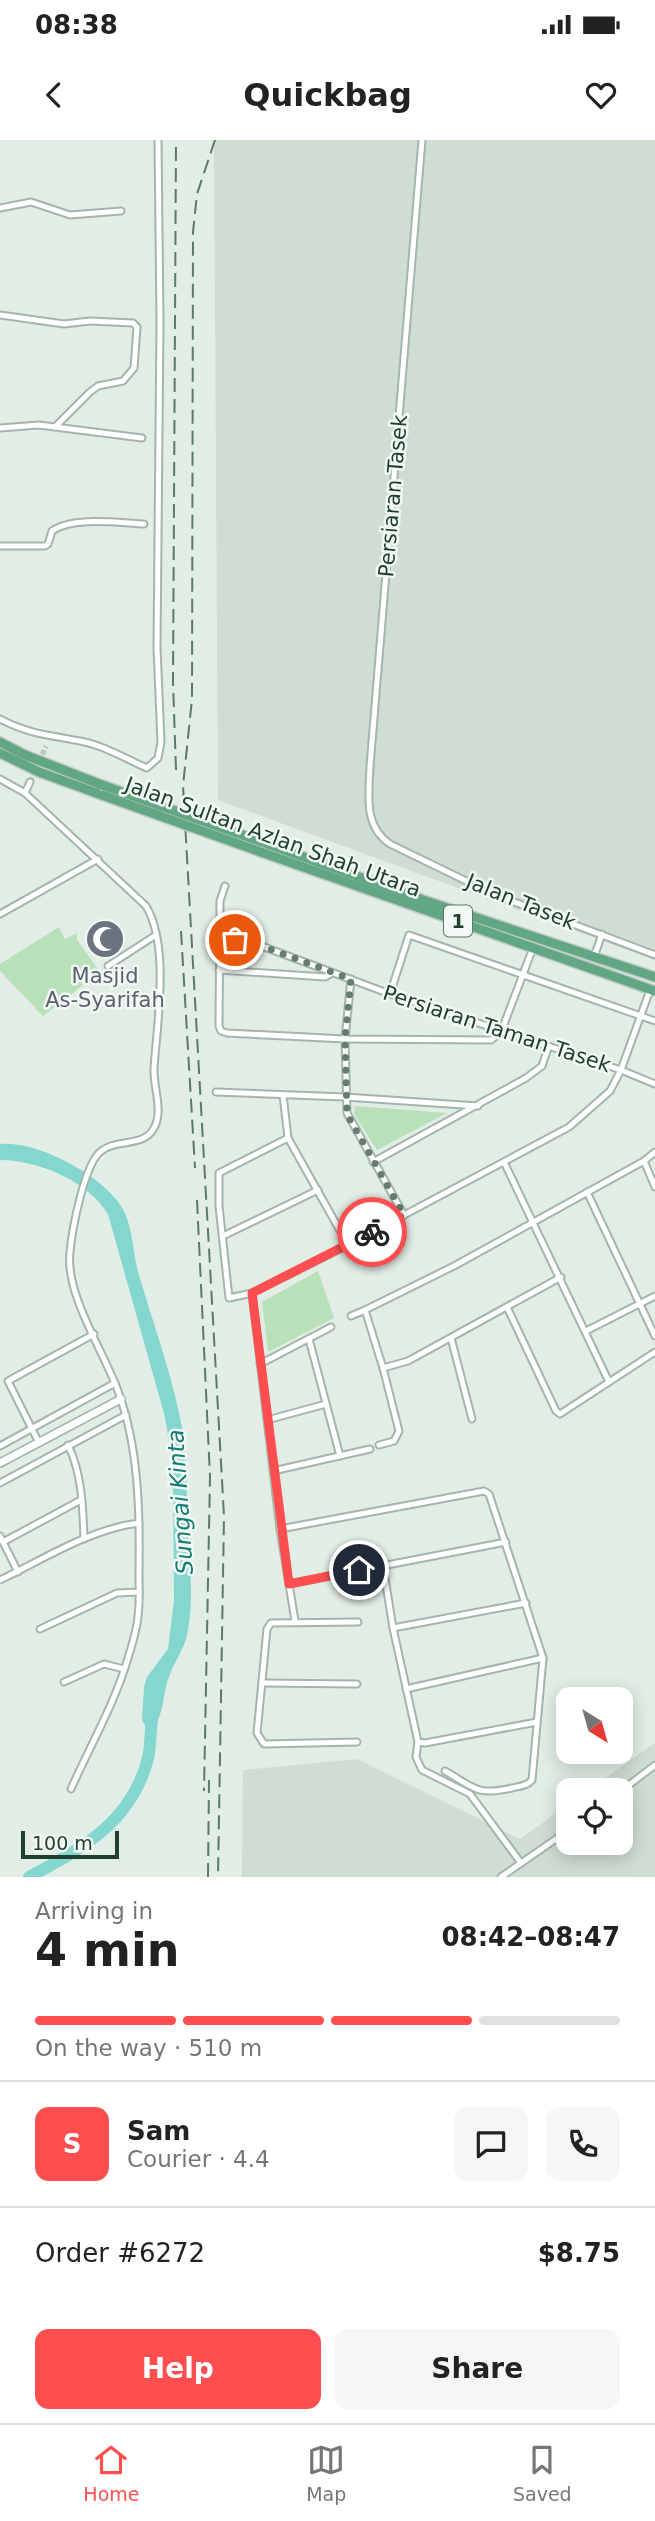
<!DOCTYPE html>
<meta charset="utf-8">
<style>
:root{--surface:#fff;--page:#f6f6f6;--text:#222;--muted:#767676;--line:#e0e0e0;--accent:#fe4e4f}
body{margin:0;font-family:"DejaVu Sans",sans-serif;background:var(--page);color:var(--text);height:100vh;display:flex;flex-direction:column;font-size:26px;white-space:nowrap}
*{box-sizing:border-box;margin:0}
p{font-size:23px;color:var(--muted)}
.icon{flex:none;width:38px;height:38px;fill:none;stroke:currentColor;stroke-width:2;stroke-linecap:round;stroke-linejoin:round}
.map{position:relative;height:1737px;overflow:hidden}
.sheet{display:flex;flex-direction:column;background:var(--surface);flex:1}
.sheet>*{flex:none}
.needle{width:46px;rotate:143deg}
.fabs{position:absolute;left:556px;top:1547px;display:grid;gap:14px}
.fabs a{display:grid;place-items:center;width:77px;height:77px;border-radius:14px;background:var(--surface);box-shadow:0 4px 18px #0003;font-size:35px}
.scale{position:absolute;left:21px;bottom:18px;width:98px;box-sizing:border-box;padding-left:7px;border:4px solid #20402f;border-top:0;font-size:19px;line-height:24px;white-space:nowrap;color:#20402f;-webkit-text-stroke:5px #f2f9f4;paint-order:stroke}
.pin{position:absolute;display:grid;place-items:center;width:60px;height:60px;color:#fff;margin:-30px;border:4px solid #fff;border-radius:50%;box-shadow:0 2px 7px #0007}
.courier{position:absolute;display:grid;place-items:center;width:70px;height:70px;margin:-35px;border:5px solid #fe4e4f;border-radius:50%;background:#fff;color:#222;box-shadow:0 2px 9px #0007}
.headline em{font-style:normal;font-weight:800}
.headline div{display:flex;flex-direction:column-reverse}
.headline{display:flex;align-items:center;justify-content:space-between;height:119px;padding:0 35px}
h1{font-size:46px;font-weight:800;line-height:52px}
.bar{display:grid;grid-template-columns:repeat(4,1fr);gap:10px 7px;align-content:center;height:84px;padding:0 35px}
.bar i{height:9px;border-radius:5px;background:var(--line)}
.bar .current{background:var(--accent)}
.bar p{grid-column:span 4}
.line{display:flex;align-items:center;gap:18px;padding:0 35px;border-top:2px solid var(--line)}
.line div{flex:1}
.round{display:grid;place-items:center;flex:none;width:74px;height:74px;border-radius:14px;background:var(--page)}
.button{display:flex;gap:14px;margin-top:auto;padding:14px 35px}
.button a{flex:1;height:80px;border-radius:14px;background:var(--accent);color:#fff;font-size:28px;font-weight:800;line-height:80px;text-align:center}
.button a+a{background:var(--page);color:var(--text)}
.status{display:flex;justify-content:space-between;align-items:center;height:49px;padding:0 35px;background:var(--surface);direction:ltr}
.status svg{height:19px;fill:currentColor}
header{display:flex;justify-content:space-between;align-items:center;height:91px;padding:0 35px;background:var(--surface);font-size:32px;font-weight:800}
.dock{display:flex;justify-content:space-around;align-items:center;height:98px;border-top:2px solid var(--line);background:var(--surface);font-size:19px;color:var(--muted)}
.dock a{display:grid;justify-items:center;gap:4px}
.dock .current{color:var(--accent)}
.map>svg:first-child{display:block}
</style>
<div class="status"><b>08:38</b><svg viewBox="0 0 49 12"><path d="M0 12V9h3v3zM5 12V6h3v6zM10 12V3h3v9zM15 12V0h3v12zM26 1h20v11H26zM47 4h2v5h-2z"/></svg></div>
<header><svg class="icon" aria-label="back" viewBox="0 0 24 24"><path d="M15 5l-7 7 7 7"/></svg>Quickbag<svg class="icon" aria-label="heart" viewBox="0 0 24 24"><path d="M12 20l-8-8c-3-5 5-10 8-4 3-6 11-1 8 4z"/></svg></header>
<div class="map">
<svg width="655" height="1737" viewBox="0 0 655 1737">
<rect width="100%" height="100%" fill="#e1ede5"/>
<g fill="#cfddd3">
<polygon points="214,0 655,0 655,820 218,660"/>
<polygon points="655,1603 655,1737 242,1737 243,1630 357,1619 520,1699 569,1664 569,1703 621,1703 621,1650 588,1650"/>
</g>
<g fill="#b8e0b9">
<polygon points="59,787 65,799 77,793 77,800 100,832 43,876 0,831 0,824"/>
<polygon points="355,966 447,973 377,1010 354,974"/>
<polygon points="318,1131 334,1178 268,1212 262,1162"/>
</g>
<path fill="#84d7cf" d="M 0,1004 C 38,1000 109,1038 125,1073 C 133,1092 133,1115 139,1135 C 154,1187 174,1239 183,1294 C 188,1327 186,1361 188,1394 C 190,1427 194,1463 187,1495 C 184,1509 175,1521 170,1534 C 161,1557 166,1573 150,1593 L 142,1580 L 144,1547 L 147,1537 L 168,1509 L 174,1461 L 173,1326 L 165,1277 L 108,1074 C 88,1041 38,1020 0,1020 Z"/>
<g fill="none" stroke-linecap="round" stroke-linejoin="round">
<path stroke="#84d7cf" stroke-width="12" d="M 29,1737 C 83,1708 132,1682 148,1618 C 151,1606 150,1592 152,1580"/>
<polyline stroke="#bacac1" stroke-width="5" stroke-dasharray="5 2.5" stroke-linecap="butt" points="30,642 46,606"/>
<defs>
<g id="minor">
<path d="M 422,0 L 370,626 C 369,654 363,686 390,704 L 493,754 L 655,815"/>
<polyline points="0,68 31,62 70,75 121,71"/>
<polyline points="0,175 64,184 90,181 133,183 137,187 134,228 123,241 98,246 90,252 55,287"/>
<polyline points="0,288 39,285 142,298"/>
<path d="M 0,406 L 45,406 L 48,404 L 52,391 C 73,376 119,383 144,384"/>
<path d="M 0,579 C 28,594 50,595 80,601 C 103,605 126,619 147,628 L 158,618 L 161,602 L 157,508 L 160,182 L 158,0"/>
<path d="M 0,639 L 25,653 L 146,766 C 170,806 157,884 154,928 C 153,946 163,969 155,986 C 145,1009 117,997 100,1012 C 84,1026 72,1090 70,1112 C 65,1154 103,1210 118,1251 C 139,1308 140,1373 139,1434 C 139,1448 140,1463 138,1476 C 137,1490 132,1505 128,1518 C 115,1563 90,1606 71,1649"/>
<polyline points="25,653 30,642"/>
<polyline points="225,746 220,761 219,886 221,891 227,893 345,899 491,900 501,892 533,808"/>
<polyline points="0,774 98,719"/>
<polyline points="219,799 251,802 390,854 621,930 655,944"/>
<polyline points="594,817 602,794"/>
<polyline points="108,826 156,795"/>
<polyline points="219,830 325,837 332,833"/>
<polyline points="351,839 345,899 347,973 404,1075"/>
<polyline points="390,854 409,795 655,881"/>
<polyline points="216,952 345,957 478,966"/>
<polyline points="283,955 288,998 348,1105"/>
<polyline points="288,998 219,1033 219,1066 229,1158 252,1153 348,1105 569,987 610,951 621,930 650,850"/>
<polyline points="644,1021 655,1047"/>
<polyline points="373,1022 526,938 542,926 548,908"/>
<polyline points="504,1022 609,1242"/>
<polyline points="587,1052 655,1196"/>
<polyline points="223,1096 318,1050"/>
<polyline points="561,1137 408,1221 383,1228 365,1170 454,1126 644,1021 655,1012"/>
<polyline points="252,1153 280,1389 295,1481"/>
<polyline points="507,1167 556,1271 560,1274 655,1212"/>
<polyline points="351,1176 365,1170"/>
<polyline points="586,1191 655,1156"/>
<polyline points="451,1198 472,1279"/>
<polyline points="309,1199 340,1316"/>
<polyline points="260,1224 331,1187"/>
<polyline points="267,1280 326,1264"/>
<polyline points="39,1303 8,1241 94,1194"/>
<path d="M 68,1305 C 82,1333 83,1368 84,1399"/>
<polyline points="379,1305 394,1301 399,1291 383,1228"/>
<polyline points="0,1306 115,1243"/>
<polyline points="273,1331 370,1309"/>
<polyline points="0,1343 126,1275"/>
<path d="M 280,1389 L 484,1351 L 489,1354 L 543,1518 L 532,1640 C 527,1646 520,1646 512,1648 C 476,1656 475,1648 445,1631"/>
<polyline points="0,1396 18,1432"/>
<polyline points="3,1402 81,1360"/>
<polyline points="383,1426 393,1488 418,1602 425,1603 537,1582"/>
<path d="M 0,1440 C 44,1419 90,1389 139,1383"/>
<polyline points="289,1444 506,1402"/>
<polyline points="393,1488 526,1463"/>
<polyline points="40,1489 117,1453 139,1452"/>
<polyline points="64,1542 104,1524 124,1529"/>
<polyline points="262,1543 357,1544"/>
<polyline points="406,1549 543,1518"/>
<polyline points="357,1602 264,1604 257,1593 267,1489 271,1483 358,1482"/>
<polyline points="418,1602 416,1617 422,1630 470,1654 521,1723"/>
<polyline points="621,1651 655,1625"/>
<polyline points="501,1737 569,1690"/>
</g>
<polyline id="tertiary" points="0,1323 121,1259"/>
<g id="primary">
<polyline points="0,602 25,615 102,645"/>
<polyline points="0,613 39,632 102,655"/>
<polyline points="262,702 423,760 655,837"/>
<polyline points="261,712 655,851"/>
</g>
</defs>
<use href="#minor" stroke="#a3b6ab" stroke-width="9"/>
<use href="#tertiary" stroke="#a3b6ab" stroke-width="10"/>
<use href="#primary" stroke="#c1cac5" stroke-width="12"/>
<use href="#minor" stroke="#fff" stroke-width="5"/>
<use href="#tertiary" stroke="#fff" stroke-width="7"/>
<use href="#primary" stroke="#62a784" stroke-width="9"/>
<g stroke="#5a7b6a" stroke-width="2" stroke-dasharray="14 7" stroke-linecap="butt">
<polyline points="215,0 197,54 193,92 192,559 183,646 224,1376 218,1737"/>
<polyline points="176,630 173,542 176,0"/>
<polyline points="181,791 195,1028"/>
<polyline points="197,1060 210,1337 204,1651"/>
<polyline points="208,1737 209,1640"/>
</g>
<defs>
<g id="primary-bridge">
<polyline points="102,645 262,702"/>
<polyline points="102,655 261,712"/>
</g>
</defs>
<use href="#primary-bridge" stroke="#c1cac5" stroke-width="12" stroke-linecap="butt"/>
<use href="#primary-bridge" stroke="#62a784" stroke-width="9"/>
</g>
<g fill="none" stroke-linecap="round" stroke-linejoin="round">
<polyline stroke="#647d6f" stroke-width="7" stroke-dasharray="0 12.6" points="235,800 251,802 351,839 345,899 347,974 404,1075 372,1092"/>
<polyline stroke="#fe4e4f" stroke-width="9" points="359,1430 289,1444 252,1153 372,1092"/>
</g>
<defs>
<symbol id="mosque-disc" viewBox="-11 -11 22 22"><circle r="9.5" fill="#6b7280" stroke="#f2f9f4"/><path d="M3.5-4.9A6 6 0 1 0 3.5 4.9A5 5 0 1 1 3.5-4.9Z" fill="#fff"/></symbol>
</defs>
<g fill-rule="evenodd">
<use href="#mosque-disc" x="83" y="777" width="44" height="44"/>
</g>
<g text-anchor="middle" stroke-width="5" stroke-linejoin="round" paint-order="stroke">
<rect fill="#f2f9f4" stroke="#5f786a" stroke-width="2" x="444" y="765.5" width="28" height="31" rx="5"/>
<g font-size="19" font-weight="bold" fill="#20402f">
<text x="458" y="788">1</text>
</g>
<g font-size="21" fill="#20402f" stroke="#f2f9f4">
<text transform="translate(393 356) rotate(-85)" y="7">Persiaran Tasek</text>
<text transform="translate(273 697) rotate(20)" y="7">Jalan Sultan Azlan Shah Utara</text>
<text transform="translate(521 762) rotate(22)" y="7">Jalan Tasek</text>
<text transform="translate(497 889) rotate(18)" y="7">Persiaran Taman Tasek</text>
</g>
<g font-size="21" fill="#5b616d" stroke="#f2f9f4">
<text x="105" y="843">Masjid<tspan x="105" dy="24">As-Syarifah</tspan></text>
</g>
<g font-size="23" font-style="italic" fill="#147b73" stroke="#f2f9f4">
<text transform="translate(180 1362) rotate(-94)" y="8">Sungai Kinta</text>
</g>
</g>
</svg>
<div class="fabs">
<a><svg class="needle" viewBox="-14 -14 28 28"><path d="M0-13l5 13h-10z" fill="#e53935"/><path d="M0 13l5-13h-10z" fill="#767676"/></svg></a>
<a><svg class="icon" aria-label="locate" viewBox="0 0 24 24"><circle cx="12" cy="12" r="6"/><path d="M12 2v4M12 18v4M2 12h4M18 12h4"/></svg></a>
</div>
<div class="scale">100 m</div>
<div class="pin" style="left:235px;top:800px;background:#ea580c"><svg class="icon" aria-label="bag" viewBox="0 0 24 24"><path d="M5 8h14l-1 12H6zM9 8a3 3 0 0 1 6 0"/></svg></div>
<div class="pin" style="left:359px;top:1430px;background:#1f2937"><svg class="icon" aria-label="home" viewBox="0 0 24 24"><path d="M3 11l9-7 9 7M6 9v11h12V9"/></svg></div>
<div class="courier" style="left:372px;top:1092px"><svg class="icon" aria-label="bike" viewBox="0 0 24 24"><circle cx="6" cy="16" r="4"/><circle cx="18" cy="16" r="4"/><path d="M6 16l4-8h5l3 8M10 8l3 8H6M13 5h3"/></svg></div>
</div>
<section class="sheet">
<div class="headline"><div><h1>4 min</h1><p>Arriving in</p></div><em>08:42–08:47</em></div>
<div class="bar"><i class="current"></i><i class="current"></i><i class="current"></i><i></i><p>On the way · 510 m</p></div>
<div class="line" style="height:126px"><b class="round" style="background:var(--accent);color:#fff">S</b><div><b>Sam</b><p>Courier · 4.4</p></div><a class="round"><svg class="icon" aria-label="chat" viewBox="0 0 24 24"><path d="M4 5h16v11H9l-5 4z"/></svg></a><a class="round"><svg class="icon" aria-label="phone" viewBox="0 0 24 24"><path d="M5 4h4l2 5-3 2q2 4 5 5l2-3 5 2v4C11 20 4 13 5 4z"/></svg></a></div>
<div class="line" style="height:91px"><div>Order #6272</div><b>$8.75</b></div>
<div class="button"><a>Help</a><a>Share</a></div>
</section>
<nav class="dock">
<a class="current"><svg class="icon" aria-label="home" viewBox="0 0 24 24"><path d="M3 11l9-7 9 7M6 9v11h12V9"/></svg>Home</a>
<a><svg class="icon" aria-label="map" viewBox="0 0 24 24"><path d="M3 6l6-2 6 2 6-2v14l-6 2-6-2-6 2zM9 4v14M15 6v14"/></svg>Map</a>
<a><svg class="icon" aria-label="saved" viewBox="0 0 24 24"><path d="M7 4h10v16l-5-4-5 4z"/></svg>Saved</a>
</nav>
